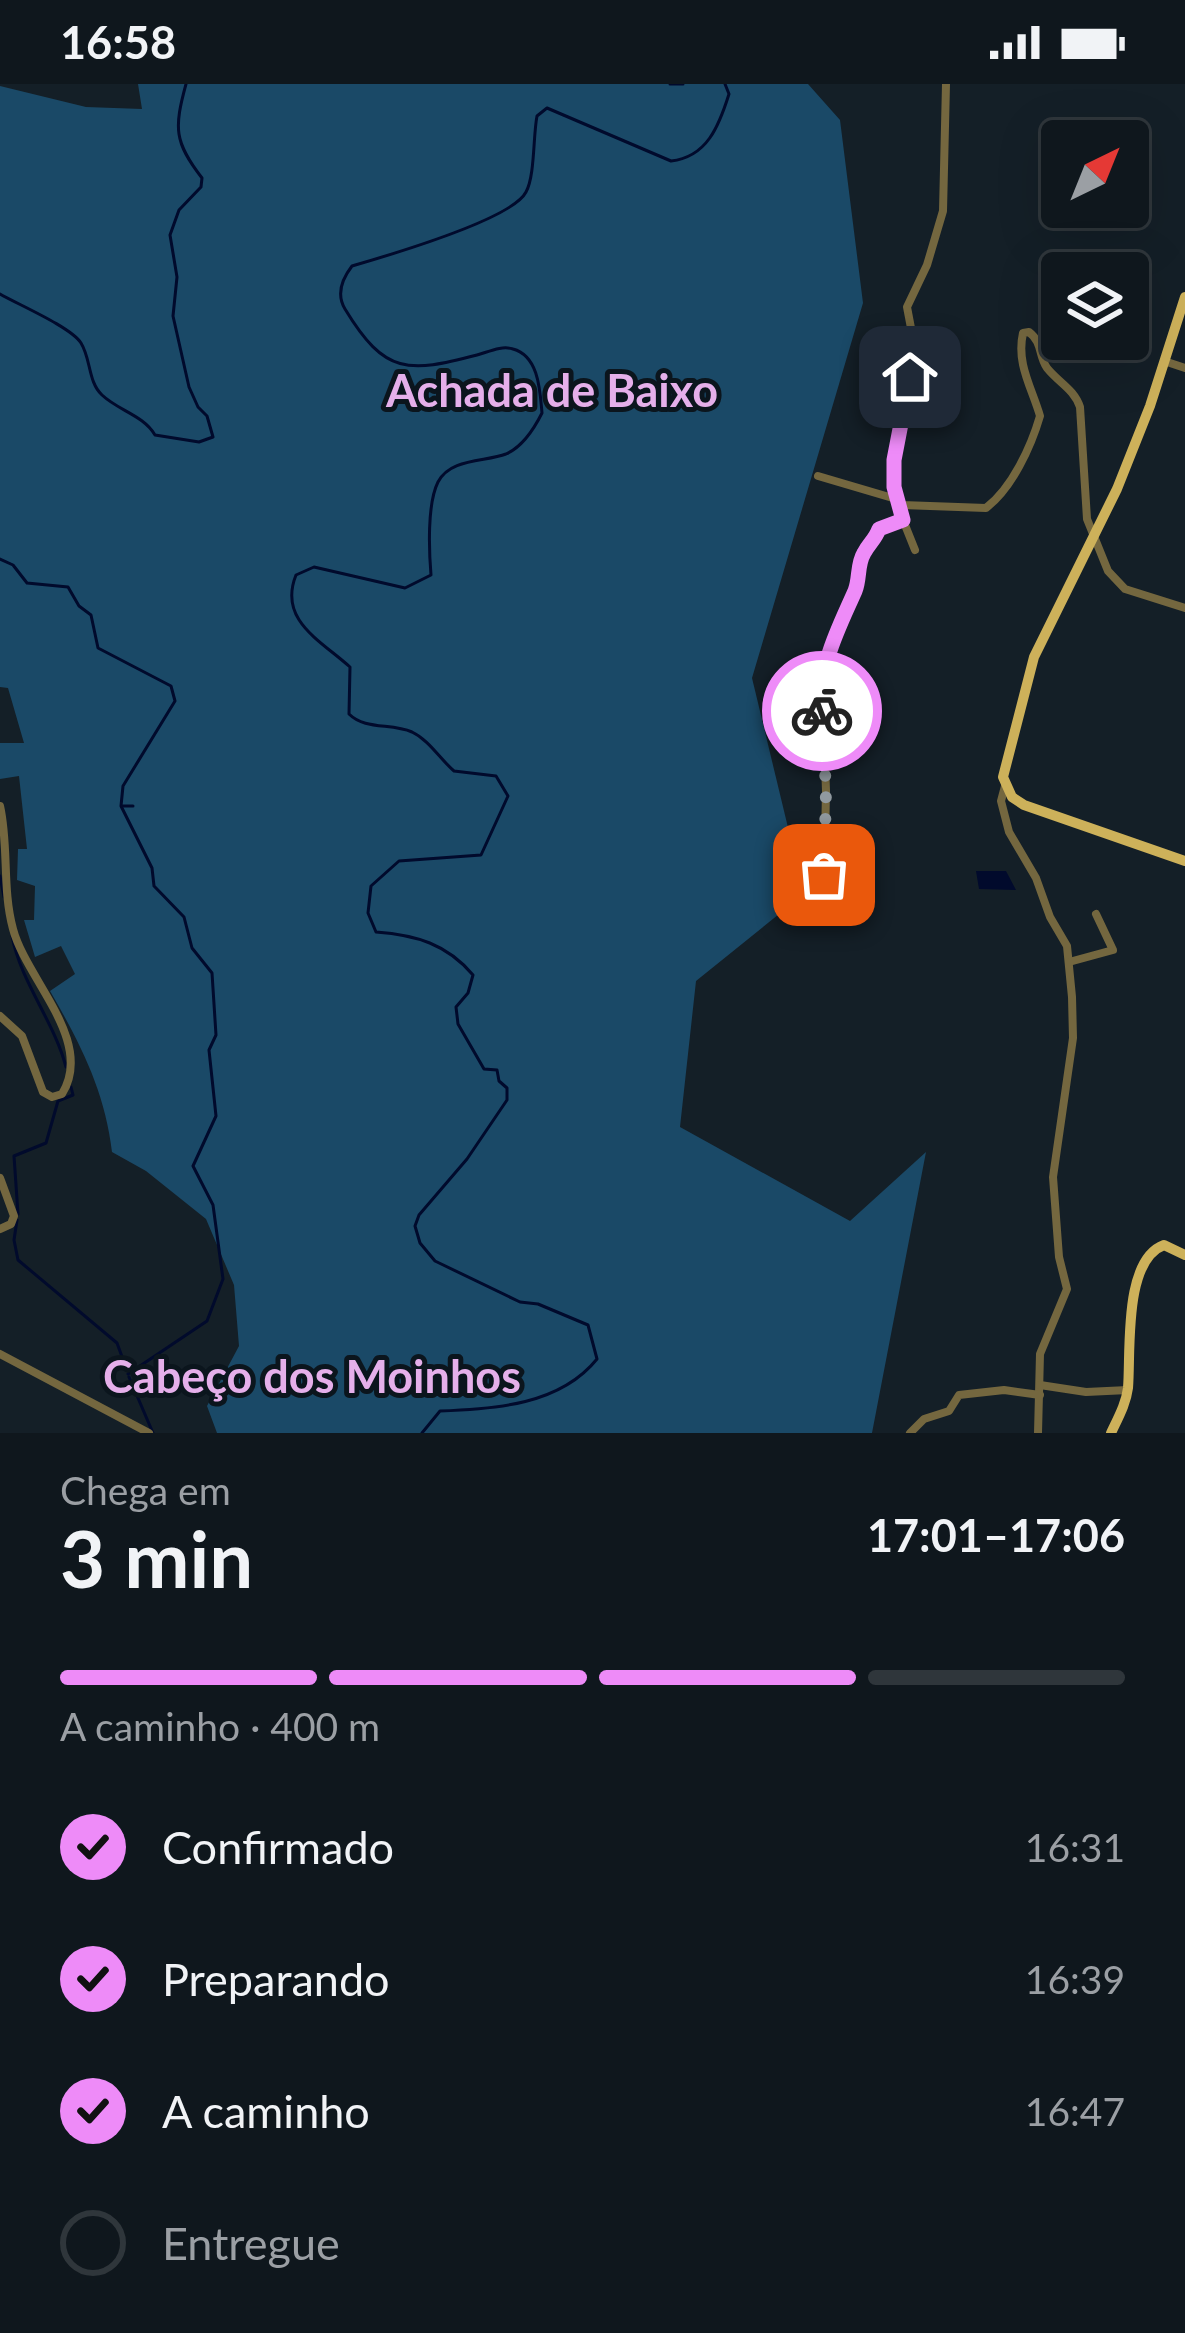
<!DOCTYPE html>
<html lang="pt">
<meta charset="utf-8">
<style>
:root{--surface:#0f171d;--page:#1d242a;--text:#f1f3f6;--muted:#9b9fa4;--line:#2f363b;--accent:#ee8bf8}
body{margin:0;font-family:Lato,sans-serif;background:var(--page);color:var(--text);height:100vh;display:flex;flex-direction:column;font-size:45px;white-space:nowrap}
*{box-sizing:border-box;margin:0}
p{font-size:39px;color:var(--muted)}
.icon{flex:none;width:66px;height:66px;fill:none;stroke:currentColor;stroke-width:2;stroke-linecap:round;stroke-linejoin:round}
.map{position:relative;height:1349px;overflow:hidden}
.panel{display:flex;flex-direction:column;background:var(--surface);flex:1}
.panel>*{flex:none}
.needle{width:78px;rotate:43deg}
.controls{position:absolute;left:1041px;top:36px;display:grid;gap:24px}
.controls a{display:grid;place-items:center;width:108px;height:108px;border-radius:12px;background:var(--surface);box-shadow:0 12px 48px #0002,0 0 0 3px var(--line);font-size:60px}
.pin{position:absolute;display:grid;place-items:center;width:102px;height:102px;color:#fff;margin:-51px;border-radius:24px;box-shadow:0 6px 18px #0006}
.courier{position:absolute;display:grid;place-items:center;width:120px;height:120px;margin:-60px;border:9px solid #ee8bf8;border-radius:50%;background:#fff;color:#222;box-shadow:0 3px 15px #0007}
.summary em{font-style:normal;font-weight:700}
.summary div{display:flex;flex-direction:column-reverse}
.summary{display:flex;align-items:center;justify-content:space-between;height:204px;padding:0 60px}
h1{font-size:78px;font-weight:700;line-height:90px}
.bar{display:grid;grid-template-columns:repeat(4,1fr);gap:18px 12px;align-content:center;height:144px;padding:0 60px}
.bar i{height:15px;border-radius:9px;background:var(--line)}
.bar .selected{background:var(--accent)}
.bar p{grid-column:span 4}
ol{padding:0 60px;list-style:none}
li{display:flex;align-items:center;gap:36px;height:132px}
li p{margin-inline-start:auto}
li .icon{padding:12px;border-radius:50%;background:var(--accent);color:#111;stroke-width:4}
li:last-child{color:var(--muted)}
li i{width:66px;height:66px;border:6px solid var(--line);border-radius:50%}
.status{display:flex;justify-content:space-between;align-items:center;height:84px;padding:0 60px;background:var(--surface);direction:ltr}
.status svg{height:33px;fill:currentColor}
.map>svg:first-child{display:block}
</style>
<div class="status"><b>16:58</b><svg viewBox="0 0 49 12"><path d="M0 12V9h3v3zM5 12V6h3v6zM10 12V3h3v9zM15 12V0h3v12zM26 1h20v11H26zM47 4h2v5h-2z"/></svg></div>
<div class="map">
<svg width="1185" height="1349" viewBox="0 0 1185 1349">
<rect width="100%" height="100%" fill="#141f27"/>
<path fill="#1a4967" d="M 138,0 L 808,0 L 840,36 L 863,219 L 752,594 L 804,810 L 696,897 L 680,1043 L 850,1137 L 926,1068 L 872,1349 L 217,1349 L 207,1322 L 239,1262 L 234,1201 L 206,1135 L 146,1087 L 112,1068 C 105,1007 80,959 50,907 L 75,890 L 61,862 L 35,873 L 24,836 L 34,836 L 35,802 L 17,796 L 18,765 L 27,765 L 19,692 L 0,695 L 0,659 L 24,659 L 8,604 L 0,603 L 0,2 L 86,23 L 142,25 Z"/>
<polygon fill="#010a2c" points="976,787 1006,787 1016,806 979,805"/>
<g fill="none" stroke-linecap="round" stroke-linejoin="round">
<g stroke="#010a2c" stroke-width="3">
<polyline points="670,0 683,0"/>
<path d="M 0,210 C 17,220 71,243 81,259 C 91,275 88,298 102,311 C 119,327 143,331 155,351 L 199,358 L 213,353 L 207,332 L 198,323 L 189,303 L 173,232 L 177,193 L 170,151 L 179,126 L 201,103 L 202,94 C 174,58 174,44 186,0"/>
<polyline points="0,475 13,481 27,499 68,503 79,522 91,531 98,564 171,602 175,617 123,702 121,722 152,784 154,802 184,833 192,864 212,889 216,951 209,966 216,1032 193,1082 213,1121 223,1195 207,1237 128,1290"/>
<polyline points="122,722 133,722"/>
<polyline points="0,792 4,813"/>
<path d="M 12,852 C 21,899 54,937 66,983"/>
<polyline points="18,1130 14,1072 46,1059 58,1017 73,1011 71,1003"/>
<polyline points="17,1136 14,1156 18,1176 117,1259 125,1281"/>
<polyline points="129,1293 153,1349"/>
<path d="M 422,1349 L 440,1327 C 495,1325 560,1321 597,1275 L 588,1241 L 538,1220 L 520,1218 L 435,1177 L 420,1159 L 415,1142 L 419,1131 L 467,1075 L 507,1016 L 507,1004 L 499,997 L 497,986 L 484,985 L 458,940 L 456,923 L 468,909 L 473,891 C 447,860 416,851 376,848 L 368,829 L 371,802 L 399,777 L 481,771 L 508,712 L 496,692 L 454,687 C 440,675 429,656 412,648 C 391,639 365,646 349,630 L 350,583 C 320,556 278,536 296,491 L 314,483 L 405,504 L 431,491 C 429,467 427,420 438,398 C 450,374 485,378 506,370 C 522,363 534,345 542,329 C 540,307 539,272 513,265 C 502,261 488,268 477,271 C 408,289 385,291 345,225 C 336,210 342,195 352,182 C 386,172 512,136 526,108 C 535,92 533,52 537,32 L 547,24 L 671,77 C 707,73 719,42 729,10 L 725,0"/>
</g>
<g stroke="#74673f" stroke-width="8">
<path d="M 946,0 L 943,127 L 927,181 L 907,223 L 915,265 L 897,354 L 896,415 L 902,421 L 986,424 C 1012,404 1031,363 1040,332 C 1032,304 1016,280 1023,249 L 1029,248 C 1043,259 1038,271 1047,284 C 1059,299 1074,305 1080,323 L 1087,435 L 1108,487 L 1125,505 L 1185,524"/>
<polyline points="1164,277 1185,284"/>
<polyline points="818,392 896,415"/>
<polyline points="902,421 903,436 915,466"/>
<polyline points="1005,702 1001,717 1009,748 1036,794 1050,833 1067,862 1072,913 1073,954 1053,1093 1059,1173 1067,1205 1040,1270 1038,1349"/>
<path d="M 0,722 C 9,762 2,805 13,845 C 26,895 95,957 62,1010 L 52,1013 L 43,1008 L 22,952 L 0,932"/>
<polyline points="824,807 826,707 822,595 834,548 857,502 862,472 875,457 879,445 903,436"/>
<polyline points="1069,878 1113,866 1096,830"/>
<polyline points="0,1094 14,1132 11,1140 0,1145"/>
<polyline points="0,1270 149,1349"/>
<polyline points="1040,1301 1086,1308 1128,1306"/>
<polyline points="910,1349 924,1335 949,1327 959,1311 1004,1306 1040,1311"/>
</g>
<g stroke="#cdb15a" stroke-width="10">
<polyline points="1185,213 1150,322 1117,405 1034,573 1003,693 1012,713 1024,721 1185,777"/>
<path d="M 1111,1349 C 1118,1334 1126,1320 1128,1304 C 1131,1268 1123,1176 1164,1161 L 1185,1171"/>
</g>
</g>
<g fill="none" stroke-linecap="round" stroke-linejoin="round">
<polyline stroke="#919aa0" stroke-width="12" stroke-dasharray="0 21.6" points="822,627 826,707 824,791"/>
<path stroke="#ee8bf8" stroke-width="15" d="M 822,627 C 820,578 836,550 855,507 C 860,495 857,480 864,469 C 869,459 875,456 879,445 L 903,436 L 894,403 L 894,376 L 910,293"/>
</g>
<g text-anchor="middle" stroke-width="10" stroke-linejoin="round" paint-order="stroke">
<g font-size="45" font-weight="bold" fill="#e5afea" stroke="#0b151d">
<text x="552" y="323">Achada de Baixo</text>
<text x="312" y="1309">Cabeço dos Moinhos</text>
</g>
</g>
</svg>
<div class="controls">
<a><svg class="needle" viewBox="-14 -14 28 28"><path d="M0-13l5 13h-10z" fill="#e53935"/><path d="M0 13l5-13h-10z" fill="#9b9fa4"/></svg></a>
<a><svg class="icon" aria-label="layers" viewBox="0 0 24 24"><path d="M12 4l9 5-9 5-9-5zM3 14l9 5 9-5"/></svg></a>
</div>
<div class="pin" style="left:824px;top:791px;background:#ea580c"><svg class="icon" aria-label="bag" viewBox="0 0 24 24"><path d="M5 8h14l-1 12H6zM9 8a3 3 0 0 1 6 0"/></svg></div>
<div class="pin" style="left:910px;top:293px;background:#1f2937"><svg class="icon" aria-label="home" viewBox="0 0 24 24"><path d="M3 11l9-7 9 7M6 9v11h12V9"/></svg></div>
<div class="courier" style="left:822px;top:627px"><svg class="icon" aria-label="bike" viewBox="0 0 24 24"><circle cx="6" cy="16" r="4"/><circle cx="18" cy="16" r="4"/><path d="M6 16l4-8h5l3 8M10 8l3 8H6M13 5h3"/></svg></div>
</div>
<section class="panel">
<div class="summary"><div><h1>3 min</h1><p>Chega em</p></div><em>17:01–17:06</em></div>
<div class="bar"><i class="selected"></i><i class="selected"></i><i class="selected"></i><i></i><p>A caminho · 400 m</p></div>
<ol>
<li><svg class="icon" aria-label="check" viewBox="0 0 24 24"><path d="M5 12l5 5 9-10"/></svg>Confirmado<p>16:31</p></li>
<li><svg class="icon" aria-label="check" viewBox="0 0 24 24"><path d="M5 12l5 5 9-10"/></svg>Preparando<p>16:39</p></li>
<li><svg class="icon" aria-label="check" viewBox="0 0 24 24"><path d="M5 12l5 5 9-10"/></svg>A caminho<p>16:47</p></li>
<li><i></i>Entregue</li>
</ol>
</section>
